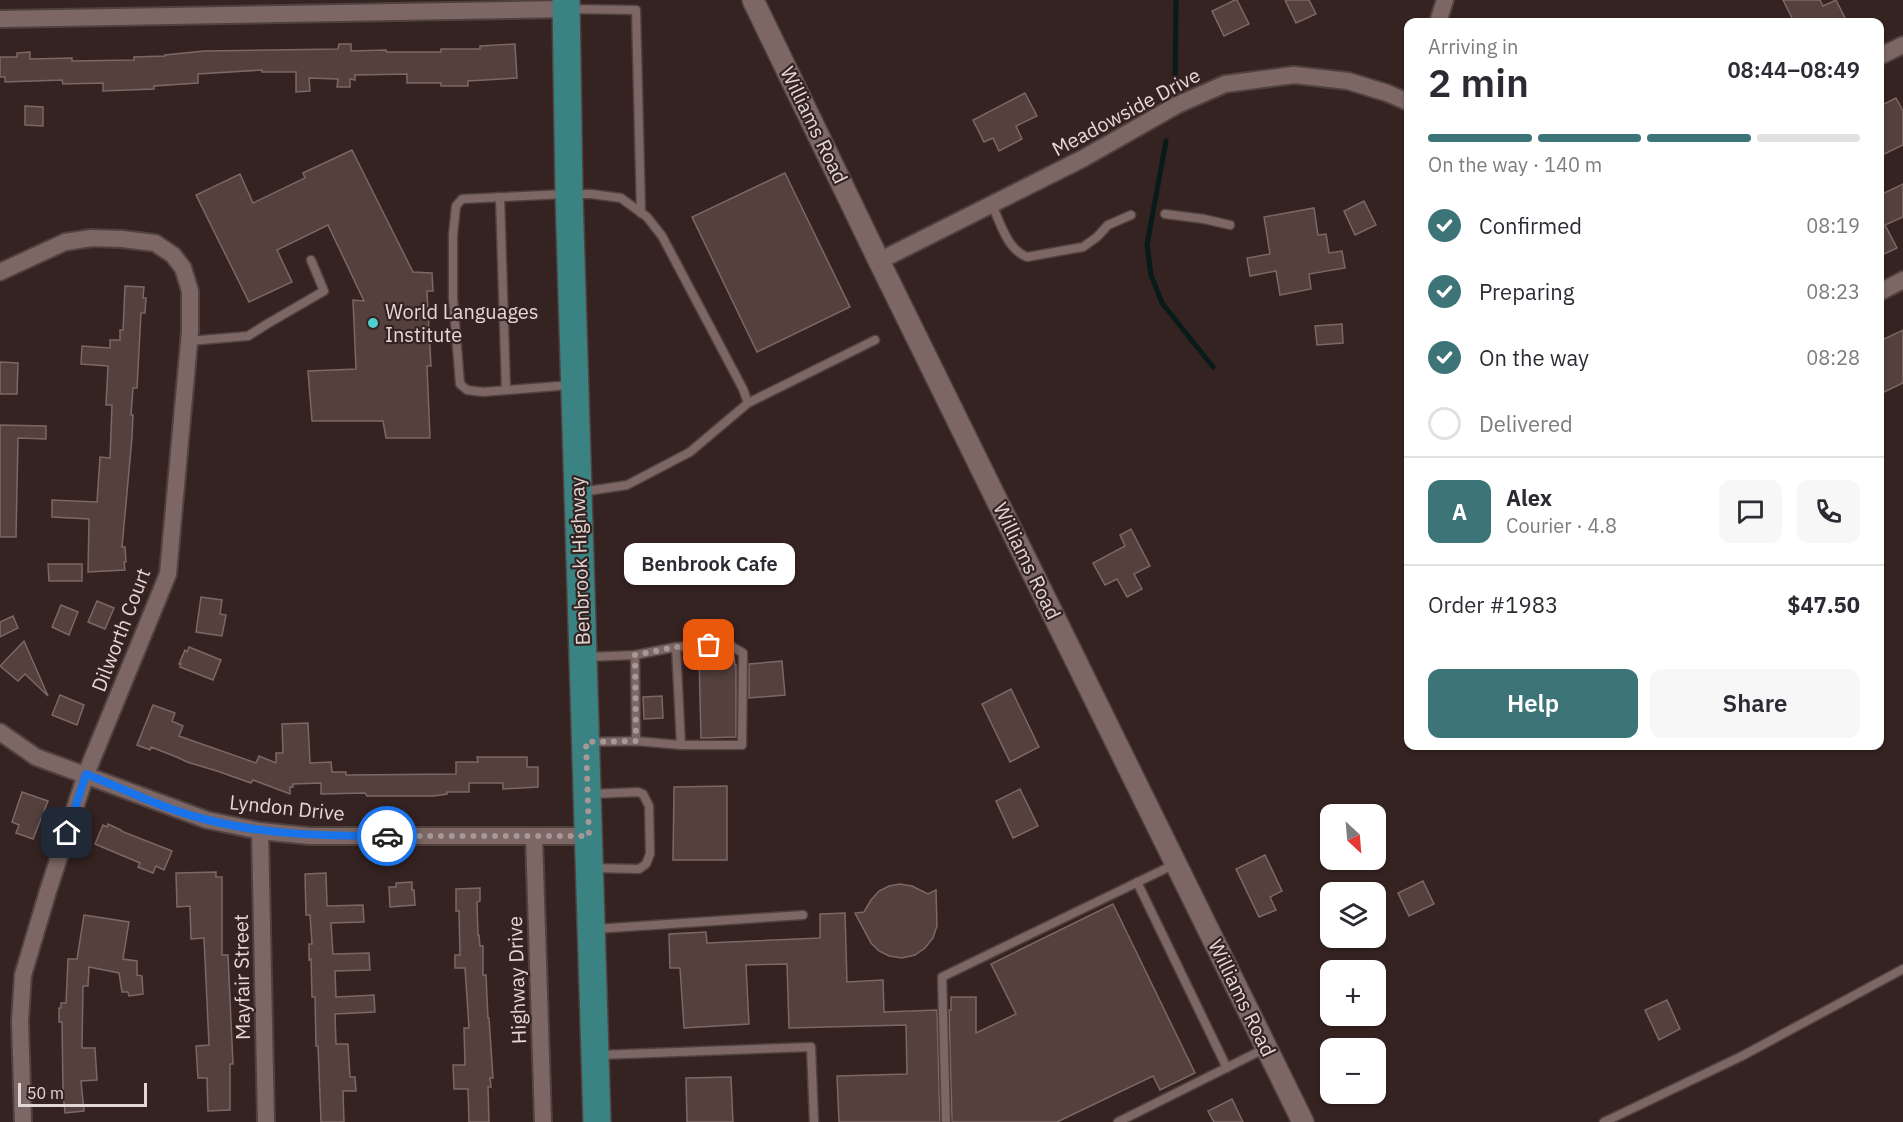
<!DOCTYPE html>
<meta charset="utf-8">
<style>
:root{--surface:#fff;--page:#f7f7f7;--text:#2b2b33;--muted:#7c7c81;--line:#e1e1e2;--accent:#3d7478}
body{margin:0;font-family:"IBM Plex Sans",sans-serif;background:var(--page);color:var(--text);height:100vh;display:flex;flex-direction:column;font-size:22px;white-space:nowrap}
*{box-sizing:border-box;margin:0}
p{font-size:20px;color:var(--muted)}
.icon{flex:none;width:33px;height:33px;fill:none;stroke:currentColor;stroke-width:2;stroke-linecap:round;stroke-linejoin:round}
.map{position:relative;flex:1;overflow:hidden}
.sheet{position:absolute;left:1404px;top:18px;width:480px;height:732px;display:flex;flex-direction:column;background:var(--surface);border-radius:12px;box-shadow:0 2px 4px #0004}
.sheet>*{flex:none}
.needle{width:39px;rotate:154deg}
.buttons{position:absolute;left:1320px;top:804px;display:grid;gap:12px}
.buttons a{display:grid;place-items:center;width:66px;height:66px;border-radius:12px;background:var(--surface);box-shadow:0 2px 4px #0004;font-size:30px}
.scale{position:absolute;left:18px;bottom:15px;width:129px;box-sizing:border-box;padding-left:6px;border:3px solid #e3d7d5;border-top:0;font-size:16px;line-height:21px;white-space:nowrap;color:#e3d7d5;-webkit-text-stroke:4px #352321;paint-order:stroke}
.pin{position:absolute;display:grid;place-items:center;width:51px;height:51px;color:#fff;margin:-26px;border-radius:12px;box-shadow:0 3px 9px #0006}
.courier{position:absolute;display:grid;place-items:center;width:60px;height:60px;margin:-30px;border:4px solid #1a73e8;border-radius:50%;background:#fff;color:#222;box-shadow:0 2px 8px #0007}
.bubble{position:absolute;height:42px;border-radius:12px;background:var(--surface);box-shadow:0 2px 4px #0004;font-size:20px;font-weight:600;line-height:42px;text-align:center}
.summary em{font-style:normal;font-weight:600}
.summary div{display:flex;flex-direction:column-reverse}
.summary{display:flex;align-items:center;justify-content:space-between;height:102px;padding:0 24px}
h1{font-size:39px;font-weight:600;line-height:45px}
.bar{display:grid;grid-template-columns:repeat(4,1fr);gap:9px 6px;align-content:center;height:72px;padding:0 24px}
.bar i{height:8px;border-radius:4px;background:var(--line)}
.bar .on{background:var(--accent)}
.bar p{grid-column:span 4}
.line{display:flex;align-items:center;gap:15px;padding:0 24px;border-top:2px solid var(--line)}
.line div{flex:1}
.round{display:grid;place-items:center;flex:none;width:63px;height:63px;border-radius:12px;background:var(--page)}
ol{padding:0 24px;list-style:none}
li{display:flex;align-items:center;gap:18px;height:66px}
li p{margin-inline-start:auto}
li .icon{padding:6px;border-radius:50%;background:var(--accent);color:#fff;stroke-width:4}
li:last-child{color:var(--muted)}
li i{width:33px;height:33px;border:3px solid var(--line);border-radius:50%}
.primary-button{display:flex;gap:12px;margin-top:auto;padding:12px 24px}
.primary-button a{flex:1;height:69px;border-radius:12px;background:var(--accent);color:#fff;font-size:24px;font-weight:600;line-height:69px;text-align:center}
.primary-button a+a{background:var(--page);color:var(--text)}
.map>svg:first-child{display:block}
</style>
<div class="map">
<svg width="1903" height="1122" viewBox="0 0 1903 1122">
<rect width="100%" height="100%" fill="#352321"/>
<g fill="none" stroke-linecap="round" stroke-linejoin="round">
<g stroke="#081a1a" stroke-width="5">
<polyline points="1175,92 1176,0"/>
<polyline points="1166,141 1147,245 1151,275 1162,303 1213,367"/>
</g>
</g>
<g fill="#54413e" stroke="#7c6764" stroke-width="1.5">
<polygon points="1235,0 1237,0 1249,24 1224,36 1212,11"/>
<polygon points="1285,0 1309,0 1316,14 1296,23"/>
<polygon points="1783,0 1820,0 1823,6 1836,0 1847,22 1794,22"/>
<polygon points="339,44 351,44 351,51 386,50 387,52 441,52 441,49 480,49 480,46 515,44 517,78 468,81 468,86 441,86 441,83 407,83 407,74 355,75 355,80 350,79 350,87 337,87 338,79 309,78 310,91 296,92 296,72 262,72 262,70 198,74 198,83 154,86 154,89 103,91 103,83 63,84 62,80 5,82 5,77 0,77 0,57 17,57 17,53 30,52 30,59 72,58 72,61 134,60 134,57 165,56 165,55 204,51 338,49"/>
<polygon points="1025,93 1037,116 1016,126 1022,139 999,151 993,138 984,142 973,120"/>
<polygon points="1896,98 1903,111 1903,145 1880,156 1880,106"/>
<polygon points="25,106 43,107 43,126 25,125"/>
<polygon points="352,150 413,272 432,273 433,291 427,291 431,366 427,366 430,438 386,438 383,421 312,421 308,371 356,369 353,300 364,301 328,225 277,250 292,282 249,302 196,195 240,174 253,203 305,178 303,173"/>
<polygon points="785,173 850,307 757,352 692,217"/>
<polygon points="1903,184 1903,217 1885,225 1897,248 1880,256 1880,195"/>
<polygon points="1364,201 1376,225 1355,235 1344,211"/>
<polygon points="1314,208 1318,235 1326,234 1329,253 1342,251 1345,268 1309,274 1311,289 1280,295 1276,271 1250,276 1247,258 1270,254 1264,217"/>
<polygon points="125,286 144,287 143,298 146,298 145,313 141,313 137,388 133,388 131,415 133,415 132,438 122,547 125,547 126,562 124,562 125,570 88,572 89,519 52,517 52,500 97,502 100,457 110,458 112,405 106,405 108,366 81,364 82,346 110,348 110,340 120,340 120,330 123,330"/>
<polygon points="1342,324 1343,343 1317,345 1315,326"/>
<polygon points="1903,330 1903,383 1880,394 1880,341"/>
<polygon points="0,362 18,363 17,394 0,394"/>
<polygon points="0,425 46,426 46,439 18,438 16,537 0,537"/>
<polygon points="1131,529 1150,566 1134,574 1142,589 1127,597 1117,579 1105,585 1093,563 1125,546 1120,535"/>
<polygon points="48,564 82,564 82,581 49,581"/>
<polygon points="201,597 222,600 220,614 226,615 222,636 196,632"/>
<polygon points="97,601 114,608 105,629 88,622"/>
<polygon points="61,605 78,612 69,635 52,627"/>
<polygon points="13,616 18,628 0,637 0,622"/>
<polygon points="24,641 48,696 25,674 18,681 0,666"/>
<polygon points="189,647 221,660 213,680 180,667 181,664 179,664 185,650 187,652"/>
<polygon points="734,656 735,665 736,665 736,737 701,738 699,657"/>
<polygon points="782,661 785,695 749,698 749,664"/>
<polygon points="1011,689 1039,747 1010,762 982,704"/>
<polygon points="60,695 84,705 77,725 52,715"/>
<polygon points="662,696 663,718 644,719 643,697"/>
<polygon points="153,705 175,713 172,721 183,726 179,736 256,763 259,756 276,763 276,753 283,753 282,724 308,723 310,763 331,762 332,772 346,772 346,775 456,774 456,762 478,762 477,757 527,757 527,767 538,767 538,787 503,789 503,783 469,783 469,792 447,792 447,794 434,796 367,796 365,793 321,794 321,783 293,784 293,787 290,787 290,794 253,780 251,783 217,771 187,762 179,758 151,747 150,750 137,745"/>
<polygon points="727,786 727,860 673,860 674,787"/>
<polygon points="1020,789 1038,826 1013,838 996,801"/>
<polygon points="22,792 48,801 33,839 16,833 19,825 12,822"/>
<polygon points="108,824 121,830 121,831 172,851 164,870 156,866 153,873 138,867 140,863 95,844 103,825 107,827"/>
<polygon points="1265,855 1282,891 1270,897 1276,910 1259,917 1236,869"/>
<polygon points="216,872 216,877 222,877 222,955 228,955 233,1064 230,1064 230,1110 208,1111 207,1078 198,1078 196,1046 209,1045 204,938 191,939 190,906 177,907 176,873"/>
<polygon points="326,873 327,906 363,905 364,922 331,923 333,954 369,953 370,970 335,971 336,997 374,995 375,1012 335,1014 336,1044 348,1044 350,1077 355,1077 356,1091 343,1091 344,1122 321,1122 318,1046 316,1046 315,997 312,997 311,959 309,960 309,944 312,944 310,915 306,915 305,874"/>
<polygon points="1423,881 1434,904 1409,916 1398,893"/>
<polygon points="412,882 412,890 414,890 415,905 390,907 389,887 396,887 396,883"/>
<polygon points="900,884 912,886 928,894 936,890 937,926 933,938 925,948 915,955 902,958 889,956 879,951 871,943 855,913 864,912 871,900 879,891 889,886"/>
<polygon points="480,888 480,901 477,902 478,935 479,935 480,946 483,946 483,975 486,975 488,1018 489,1018 493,1078 490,1078 491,1087 488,1087 489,1122 469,1122 468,1089 454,1089 453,1065 465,1065 464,1028 469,1028 465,968 455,968 455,955 460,955 459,911 456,911 456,889"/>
<polygon points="1113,904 1195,1073 1160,1090 1153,1076 1057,1122 952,1122 949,1010 951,1010 951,997 976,997 976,1033 1016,1014 991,964"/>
<polygon points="845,913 847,982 883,980 884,1012 937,1010 940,1122 839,1122 837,1076 907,1074 906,1025 789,1028 787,964 746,965 749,1024 684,1028 680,968 670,968 669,934 706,932 707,943 820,938 820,914"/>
<polygon points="84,915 129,922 123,959 137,961 137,975 142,976 143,994 129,996 128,992 122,992 119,973 89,967 88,986 83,986 82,1048 95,1048 97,1080 81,1081 84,1111 65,1113 63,1091 62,1022 59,1022 59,1008 61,1008 61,1003 66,1003 68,959 77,959"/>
<polygon points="1667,1000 1680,1029 1659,1040 1645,1010"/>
<polygon points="731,1077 733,1122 687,1122 686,1078"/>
<polygon points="1232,1099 1243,1122 1214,1122 1208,1111"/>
</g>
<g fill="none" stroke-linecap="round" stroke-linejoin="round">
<defs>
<g id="service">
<polyline points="569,9 636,10 641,213"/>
<polyline points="500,197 506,390"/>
<path d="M 992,205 C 1001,224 1007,249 1027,257 L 1083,247 L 1097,237 L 1108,225 L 1131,215"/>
<polyline points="1165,214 1204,219 1230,225"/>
<polyline points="189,341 248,336 267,324 324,291 311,260"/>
<polyline points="571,385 483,392 467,390 460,384 453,298 453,235 456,206 462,199 565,194 591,194 621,198 647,217 662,236 743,389 748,403 690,452 627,485 581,492"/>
<polyline points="748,403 875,340"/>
<polyline points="676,647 726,643 743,653 742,745 681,745"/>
<polyline points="635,655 636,741"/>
<polyline points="587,657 635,655 676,647 681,745 636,741 590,742"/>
<polyline points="591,794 638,792 643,794 649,806 650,854 646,864 639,869 593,868"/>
<polyline points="1137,882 1227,1068"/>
<polyline points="595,929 803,915"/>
<polyline points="599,1055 811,1047 814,1122"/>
<polyline points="946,1122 942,977 1175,864"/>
<polyline points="1118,1122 1266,1048"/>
<polyline points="1604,1122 1742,1056 1903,969"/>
</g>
<g id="minor">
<polyline points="0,19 566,9"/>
<polyline points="1438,22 1445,0"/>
<polyline points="1880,56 1903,45"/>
<polyline points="879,261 1082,159 1177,105 1225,84 1294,75 1348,81 1387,93 1408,102"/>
<polyline points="0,272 65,242 92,238 122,239 155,243 173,255 183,268 190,291 190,331 168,574 86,774 48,891 23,975 20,1021 23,1122"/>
<polyline points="1880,292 1903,280"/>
<polyline points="0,732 36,757 207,820 260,831 310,836 589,836"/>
<polyline points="260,831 266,1122"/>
<polyline points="534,836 543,1122"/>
</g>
<polyline id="tertiary" points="753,0 879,261 1303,1122"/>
<polyline id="primary" points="566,0 569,194 597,1122"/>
</defs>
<use href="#service" stroke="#50413f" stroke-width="11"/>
<use href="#minor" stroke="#50413f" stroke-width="20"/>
<use href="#tertiary" stroke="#50413f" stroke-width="24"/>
<use href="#primary" stroke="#50413f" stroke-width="30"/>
<use href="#service" stroke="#7c6764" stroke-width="8"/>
<use href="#minor" stroke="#7c6764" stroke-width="16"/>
<use href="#tertiary" stroke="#7c6764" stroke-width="21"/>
<use href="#primary" stroke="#3a8382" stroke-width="27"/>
</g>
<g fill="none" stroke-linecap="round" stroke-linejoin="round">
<polyline stroke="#a69896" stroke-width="6" stroke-dasharray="0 10.8" points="387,836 589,836 586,742 636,741 635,655 676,647 709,645"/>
<path stroke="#1a73e8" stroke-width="8" d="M 67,833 L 86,774 C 126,790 166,810 208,820 C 267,835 325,836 387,836"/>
</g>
<circle fill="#52cdcd" stroke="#352321" stroke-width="2" cx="373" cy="323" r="6"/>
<g text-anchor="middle" stroke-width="4.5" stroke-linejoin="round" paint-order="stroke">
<g font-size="20" fill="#e3d7d5" stroke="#352321">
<text transform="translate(1126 112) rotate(-28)" y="7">Meadowside Drive</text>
<text transform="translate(814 125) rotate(64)" y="7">Williams Road</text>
<text transform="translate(580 561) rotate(-92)" y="7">Benbrook Highway</text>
<text transform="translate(1027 561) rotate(64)" y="7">Williams Road</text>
<text transform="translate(121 630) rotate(-69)" y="7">Dilworth Court</text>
<text transform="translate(287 808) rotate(6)" y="7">Lyndon Drive</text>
<text transform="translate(242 977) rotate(-91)" y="7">Mayfair Street</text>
<text transform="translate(517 980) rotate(-92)" y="7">Highway Drive</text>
<text transform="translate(1242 998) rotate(64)" y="7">Williams Road</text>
</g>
<g font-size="20" fill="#e3d7d5" stroke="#352321" text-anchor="start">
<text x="385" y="319">World Languages<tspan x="385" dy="23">Institute</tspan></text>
</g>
</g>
</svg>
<div class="buttons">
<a><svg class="needle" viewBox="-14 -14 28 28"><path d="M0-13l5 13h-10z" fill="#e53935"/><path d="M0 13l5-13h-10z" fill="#7c7c81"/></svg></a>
<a><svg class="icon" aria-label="layers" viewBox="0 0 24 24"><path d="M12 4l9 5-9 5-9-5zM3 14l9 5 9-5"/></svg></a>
<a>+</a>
<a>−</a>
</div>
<div class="scale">50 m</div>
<div class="pin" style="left:709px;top:645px;background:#ea580c"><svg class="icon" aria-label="bag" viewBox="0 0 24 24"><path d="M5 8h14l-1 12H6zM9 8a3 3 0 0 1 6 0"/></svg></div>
<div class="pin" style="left:67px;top:833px;background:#1f2937"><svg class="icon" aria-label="home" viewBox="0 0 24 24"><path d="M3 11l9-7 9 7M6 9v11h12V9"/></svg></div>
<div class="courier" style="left:387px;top:836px"><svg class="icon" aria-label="car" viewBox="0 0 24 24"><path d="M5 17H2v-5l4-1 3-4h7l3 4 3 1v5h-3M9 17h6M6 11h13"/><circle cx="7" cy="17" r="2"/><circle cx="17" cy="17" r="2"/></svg></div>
<div class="bubble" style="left:624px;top:543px;width:171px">Benbrook Cafe</div>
<section class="sheet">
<div class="summary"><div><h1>2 min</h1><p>Arriving in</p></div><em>08:44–08:49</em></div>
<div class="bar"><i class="on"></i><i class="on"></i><i class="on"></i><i></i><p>On the way · 140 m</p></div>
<ol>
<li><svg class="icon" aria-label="check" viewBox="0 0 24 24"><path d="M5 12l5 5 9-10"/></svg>Confirmed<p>08:19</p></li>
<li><svg class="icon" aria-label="check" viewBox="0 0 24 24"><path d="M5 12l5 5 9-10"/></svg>Preparing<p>08:23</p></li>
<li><svg class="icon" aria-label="check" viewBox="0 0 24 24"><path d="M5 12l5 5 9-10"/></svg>On the way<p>08:28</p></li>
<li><i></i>Delivered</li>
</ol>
<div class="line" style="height:108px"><b class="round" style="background:var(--accent);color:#fff">A</b><div><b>Alex</b><p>Courier · 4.8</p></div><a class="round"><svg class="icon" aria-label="chat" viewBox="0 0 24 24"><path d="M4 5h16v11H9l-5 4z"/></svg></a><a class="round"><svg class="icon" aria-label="phone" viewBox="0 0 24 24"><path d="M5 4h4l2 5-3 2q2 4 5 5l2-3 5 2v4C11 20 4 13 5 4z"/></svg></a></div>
<div class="line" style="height:78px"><div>Order #1983</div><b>$47.50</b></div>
<div class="primary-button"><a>Help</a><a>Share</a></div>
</section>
</div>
